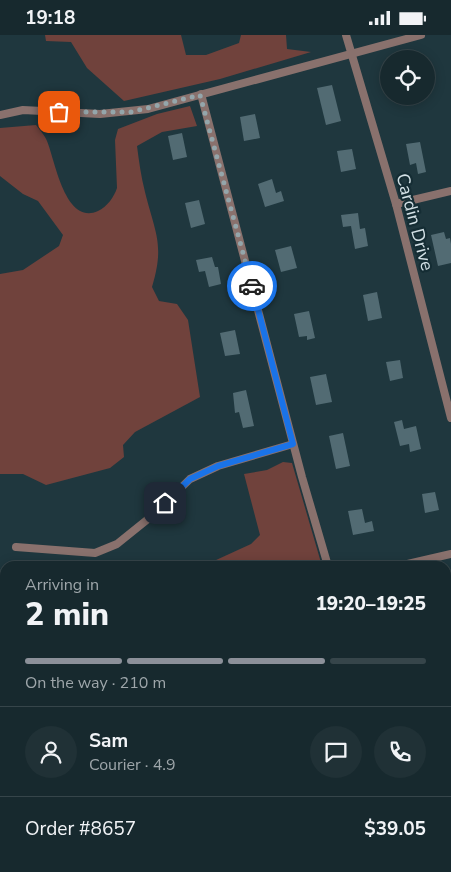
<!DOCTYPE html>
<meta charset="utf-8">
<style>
:root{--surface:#17292e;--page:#203136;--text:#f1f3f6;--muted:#9ea6aa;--line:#36454a;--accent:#8c9099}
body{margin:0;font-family:"Nunito Sans",sans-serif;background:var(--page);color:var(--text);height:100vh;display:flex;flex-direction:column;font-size:19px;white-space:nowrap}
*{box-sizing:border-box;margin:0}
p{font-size:16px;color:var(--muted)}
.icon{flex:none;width:28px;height:28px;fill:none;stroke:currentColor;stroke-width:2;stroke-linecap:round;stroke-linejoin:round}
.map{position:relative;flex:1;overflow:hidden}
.sheet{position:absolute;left:0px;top:526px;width:451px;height:311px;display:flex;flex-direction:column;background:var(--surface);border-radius:15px 15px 0 0;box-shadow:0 2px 12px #0003,0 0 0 1px var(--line)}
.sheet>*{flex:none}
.tools{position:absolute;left:380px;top:15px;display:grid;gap:10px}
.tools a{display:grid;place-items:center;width:55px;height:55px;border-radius:50%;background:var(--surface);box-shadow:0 2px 12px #0003,0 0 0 1px var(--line);font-size:25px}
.pin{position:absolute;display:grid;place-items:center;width:42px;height:42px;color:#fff;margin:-21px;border-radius:10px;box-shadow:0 2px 8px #0006}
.courier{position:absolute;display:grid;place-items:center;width:50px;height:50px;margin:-25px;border:4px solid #1a73e8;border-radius:50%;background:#fff;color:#222;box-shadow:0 1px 6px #0007}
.overview em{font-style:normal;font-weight:800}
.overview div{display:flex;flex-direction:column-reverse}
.overview{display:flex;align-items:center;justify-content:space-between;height:85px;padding:0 25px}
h1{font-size:32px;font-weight:800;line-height:38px}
.bar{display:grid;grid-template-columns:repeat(4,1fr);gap:8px 5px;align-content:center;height:60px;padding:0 25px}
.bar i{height:6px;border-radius:4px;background:var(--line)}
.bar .current{background:var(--accent)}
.bar p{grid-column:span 4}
.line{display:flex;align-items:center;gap:12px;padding:0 25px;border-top:1px solid var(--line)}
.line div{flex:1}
.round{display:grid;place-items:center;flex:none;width:52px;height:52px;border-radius:26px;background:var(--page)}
.status{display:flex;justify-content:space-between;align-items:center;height:35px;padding:0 25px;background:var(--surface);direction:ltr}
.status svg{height:14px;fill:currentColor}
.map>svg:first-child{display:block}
</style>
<div class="status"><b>19:18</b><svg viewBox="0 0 49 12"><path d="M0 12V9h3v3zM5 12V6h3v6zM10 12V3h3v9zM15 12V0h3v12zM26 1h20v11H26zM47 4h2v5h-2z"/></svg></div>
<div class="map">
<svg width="451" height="837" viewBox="0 0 451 837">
<rect width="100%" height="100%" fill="#1f373e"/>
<g fill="#70423c">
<polygon points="45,0 181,0 186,20 206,20 239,8 241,0 286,0 287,14 311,17 220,44 124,66 87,33 71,7 46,6"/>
<path d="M 190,71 L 197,91 L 162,97 L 137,111 C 139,126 141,142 145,157 C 155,198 165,209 152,252 L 159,266 L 177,269 L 188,285 L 200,362 L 135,397 L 123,410 L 124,422 L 110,433 L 46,450 L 23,439 L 0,439 L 0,239 L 23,235 L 59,211 L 63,200 L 38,166 L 23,159 L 0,141 L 0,93 L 36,90 C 40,95 45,101 47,106 C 55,125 65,191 98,176 C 107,172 114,162 117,153 L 115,105 L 118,94 L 157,79 Z"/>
<polygon points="283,427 292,428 322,531 203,531 251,509 260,500 244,439 267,435"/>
<polygon points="5,552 5,832 446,832 446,588 451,584 451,837 0,837 0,553"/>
</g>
<g fill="#526b73">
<polygon points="332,50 341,86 326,90 317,53"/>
<polygon points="255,79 260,103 244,106 240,82"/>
<polygon points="182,98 187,122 173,125 168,101"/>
<polygon points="420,107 426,137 418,139 416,128 410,130 406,109"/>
<polygon points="352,114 356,134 341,137 337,116"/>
<polygon points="272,144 276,158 281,156 284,166 265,172 258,149"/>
<polygon points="199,165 205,189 191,193 185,168"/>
<polygon points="358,178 360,194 365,193 368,211 355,214 351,191 343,192 341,180"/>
<polygon points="444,197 446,204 450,203 451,209 451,228 438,231 431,200"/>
<polygon points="291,211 297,233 281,237 275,215"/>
<polygon points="212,222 215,232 218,232 221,249 209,252 205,236 199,237 196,225"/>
<polygon points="377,257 382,283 368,286 363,260"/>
<polygon points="309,276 315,303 307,305 307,301 299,302 294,279"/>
<polygon points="235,295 240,319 225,321 220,298"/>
<polygon points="400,325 403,343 390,346 386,327"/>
<polygon points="326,339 332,367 316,370 310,342"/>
<polygon points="246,355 254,391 243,393 239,377 235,378 233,358"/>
<polygon points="402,385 404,394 416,391 421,414 410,417 409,409 400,411 394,387"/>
<polygon points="343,398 350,431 336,434 329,401"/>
<polygon points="435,457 439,475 425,478 422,459"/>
<polygon points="362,474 365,488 372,486 374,496 353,500 348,476"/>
</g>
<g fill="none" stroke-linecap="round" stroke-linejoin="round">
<g stroke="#89716d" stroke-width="8">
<polyline points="346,0 396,169 451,383"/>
<polyline points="201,59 302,442 328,531"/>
<polyline points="0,80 23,75 100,79 148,74 421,0"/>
<polyline points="396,169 451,156"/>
<polyline points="16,512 95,518 117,509 153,480 190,444 218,431 293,409"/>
<polyline points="399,531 451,519"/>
</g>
</g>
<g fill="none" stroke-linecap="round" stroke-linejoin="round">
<polyline stroke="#94a6ab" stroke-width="5" stroke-dasharray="0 9" points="59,77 131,77 200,60 252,251"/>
<polyline stroke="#1a73e8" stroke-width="6" points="165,468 190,444 218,431 293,409 252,251"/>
</g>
<g text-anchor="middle" stroke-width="4.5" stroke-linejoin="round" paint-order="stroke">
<g font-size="18" fill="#d3e1e6" stroke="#152d34">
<text transform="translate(415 187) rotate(75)" y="6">Cardin Drive</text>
</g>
</g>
</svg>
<div class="tools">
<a><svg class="icon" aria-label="locate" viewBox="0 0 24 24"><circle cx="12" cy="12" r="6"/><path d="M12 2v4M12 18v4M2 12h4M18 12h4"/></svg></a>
</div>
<div class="pin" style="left:59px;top:77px;background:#ea580c"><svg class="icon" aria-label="bag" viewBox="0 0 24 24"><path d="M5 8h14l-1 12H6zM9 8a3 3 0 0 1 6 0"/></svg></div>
<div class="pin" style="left:165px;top:468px;background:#1f2937"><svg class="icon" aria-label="home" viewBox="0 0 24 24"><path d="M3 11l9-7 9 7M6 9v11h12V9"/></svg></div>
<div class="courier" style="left:252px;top:251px"><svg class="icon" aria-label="car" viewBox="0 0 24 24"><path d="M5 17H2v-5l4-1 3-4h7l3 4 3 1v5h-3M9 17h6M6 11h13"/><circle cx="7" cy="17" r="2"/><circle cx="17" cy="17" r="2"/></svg></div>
<section class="sheet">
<div class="overview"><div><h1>2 min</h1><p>Arriving in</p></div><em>19:20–19:25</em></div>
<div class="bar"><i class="current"></i><i class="current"></i><i class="current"></i><i></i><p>On the way · 210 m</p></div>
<div class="line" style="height:90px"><a class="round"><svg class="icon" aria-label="person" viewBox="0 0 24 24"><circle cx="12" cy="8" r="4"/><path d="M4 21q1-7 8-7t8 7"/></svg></a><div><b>Sam</b><p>Courier · 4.9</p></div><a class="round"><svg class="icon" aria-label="chat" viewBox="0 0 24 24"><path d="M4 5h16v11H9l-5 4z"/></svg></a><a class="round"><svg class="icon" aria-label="phone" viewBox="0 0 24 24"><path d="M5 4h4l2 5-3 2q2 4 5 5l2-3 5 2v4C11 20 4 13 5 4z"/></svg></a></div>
<div class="line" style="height:65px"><div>Order #8657</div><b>$39.05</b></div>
</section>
</div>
